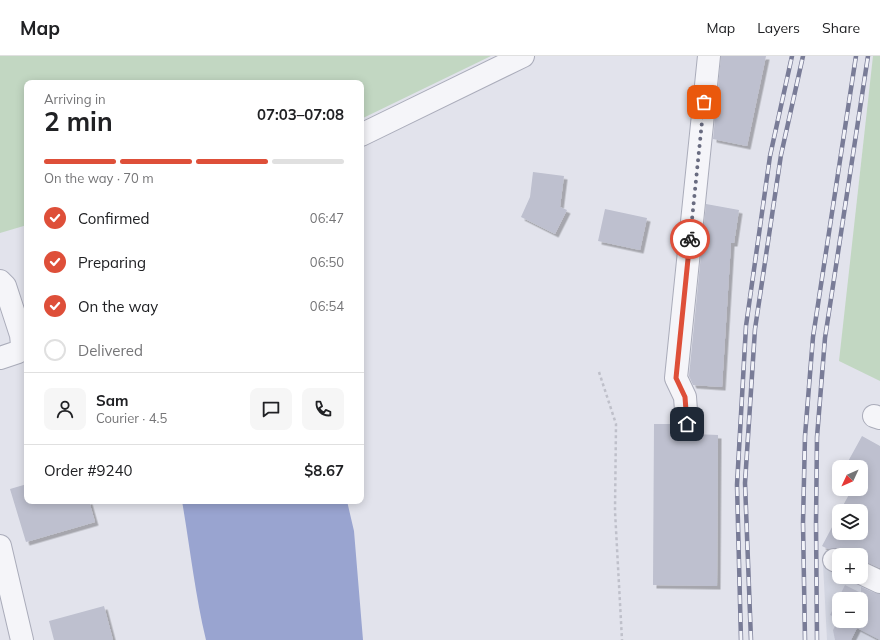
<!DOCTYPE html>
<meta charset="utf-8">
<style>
:root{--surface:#fff;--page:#f6f6f6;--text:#202124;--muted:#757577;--line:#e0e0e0;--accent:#de4f39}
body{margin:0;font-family:Mulish,sans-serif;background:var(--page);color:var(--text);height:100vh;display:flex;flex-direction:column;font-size:15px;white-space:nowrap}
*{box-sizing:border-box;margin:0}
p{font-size:13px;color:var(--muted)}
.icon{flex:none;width:22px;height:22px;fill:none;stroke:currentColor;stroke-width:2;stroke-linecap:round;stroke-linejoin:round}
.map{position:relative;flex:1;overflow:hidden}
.sheet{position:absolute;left:24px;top:24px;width:340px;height:424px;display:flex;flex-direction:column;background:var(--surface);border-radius:8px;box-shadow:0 2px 10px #0003}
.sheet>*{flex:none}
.needle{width:26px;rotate:226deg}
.controls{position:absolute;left:832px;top:404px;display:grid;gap:8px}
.controls a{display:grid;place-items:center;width:36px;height:36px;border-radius:8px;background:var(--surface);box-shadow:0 2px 10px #0003;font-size:20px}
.pin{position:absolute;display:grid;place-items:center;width:34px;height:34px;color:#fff;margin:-17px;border-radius:8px;box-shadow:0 2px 6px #0006}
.courier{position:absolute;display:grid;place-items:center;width:40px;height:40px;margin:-20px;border:3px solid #de4f39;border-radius:50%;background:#fff;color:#222;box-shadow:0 1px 5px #0007}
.summary em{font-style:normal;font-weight:700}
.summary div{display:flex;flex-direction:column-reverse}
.summary{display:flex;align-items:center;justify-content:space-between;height:68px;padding:0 20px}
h1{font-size:26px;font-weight:700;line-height:30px}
.bar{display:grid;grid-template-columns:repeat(4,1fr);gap:6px 4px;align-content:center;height:48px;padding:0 20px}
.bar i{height:5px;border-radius:3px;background:var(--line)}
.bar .current{background:var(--accent)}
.bar p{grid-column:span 4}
.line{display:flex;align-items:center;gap:10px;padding:0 20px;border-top:1px solid var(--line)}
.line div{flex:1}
.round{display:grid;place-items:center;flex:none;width:42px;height:42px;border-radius:8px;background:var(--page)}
ol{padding:0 20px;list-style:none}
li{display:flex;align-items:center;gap:12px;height:44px}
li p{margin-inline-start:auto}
li .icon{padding:4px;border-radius:50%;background:var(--accent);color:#fff;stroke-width:4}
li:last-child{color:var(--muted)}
li i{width:22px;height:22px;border:2px solid var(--line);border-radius:50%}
header{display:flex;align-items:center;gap:24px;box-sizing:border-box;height:56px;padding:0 20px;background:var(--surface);border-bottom:1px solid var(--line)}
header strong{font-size:19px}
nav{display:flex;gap:22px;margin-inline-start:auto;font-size:14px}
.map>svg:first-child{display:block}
</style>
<header>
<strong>Map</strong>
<nav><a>Map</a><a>Layers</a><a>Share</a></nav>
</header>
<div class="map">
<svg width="880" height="584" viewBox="0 0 880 584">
<defs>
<filter id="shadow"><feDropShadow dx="3.5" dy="3.5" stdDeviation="0" flood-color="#0004"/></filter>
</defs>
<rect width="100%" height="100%" fill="#e2e3ec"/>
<path fill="#d2d5e1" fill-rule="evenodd" d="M 823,508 L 839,515 L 839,521 L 851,521 L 880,535 L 880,584 L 827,584 ZM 839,543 L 861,543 L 861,565 L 839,565 Z"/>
<g fill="#c2d7c2">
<polygon points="0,0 491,0 361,63 361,27 27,27 27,169 0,177"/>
<polygon points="873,0 880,0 880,325 839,305"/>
</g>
<path fill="#99a4d0" d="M 182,445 L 347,445 L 354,475 L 363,584 L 206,584 C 195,538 190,491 182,445 Z"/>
<g fill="#bec0cf" fill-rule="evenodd" filter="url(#shadow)">
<polygon points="721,0 766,0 747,90 713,83"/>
<polygon points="533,116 564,120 560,151 567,154 555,178 521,161 530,141"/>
<polygon points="706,148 739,154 734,187 731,187 722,331 693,329 689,320"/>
<polygon points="605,153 647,162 640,194 598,185"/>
<polygon points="654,368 674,368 678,378 688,380 694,378 718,379 717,530 653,529"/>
<polygon points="862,380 880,390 880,512 866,506 861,505 861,499 849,499 839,492 833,492 828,493 822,490 839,458 839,477 861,477 861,455 840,455 852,433 861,433 861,411 845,411"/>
<polygon points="27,428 27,445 89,445 95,466 26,486 10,433"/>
<path d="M 845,529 L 861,537 L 861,531 L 875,537 L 880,538 L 880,584 L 857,572 L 851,584 L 835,584 L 833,574 L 839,563 L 830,559 ZM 839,543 L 861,543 L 861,565 L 839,565 Z"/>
<polygon points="104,550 113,584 54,584 49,565"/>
</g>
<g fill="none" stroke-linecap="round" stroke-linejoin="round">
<defs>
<g id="minor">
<polyline points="361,79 523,0"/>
<polyline points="0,225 5,230 21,279 22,289 18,296 0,302"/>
<polyline points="874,360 880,362"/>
<polyline points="687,368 685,341 676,322 709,0"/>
<polyline points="0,490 22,584"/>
<polyline points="834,504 839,506"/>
<polyline points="861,517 880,526"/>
</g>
</defs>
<use href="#minor" stroke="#aaacba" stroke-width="24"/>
<polyline stroke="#bfc0ca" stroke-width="2.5" stroke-dasharray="3 3" stroke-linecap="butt" points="599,316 616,368 615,455 622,584"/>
<use href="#minor" stroke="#f5f5f9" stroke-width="22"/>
<defs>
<g id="rail">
<polyline points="741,584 737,429 746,270 770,100 792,0"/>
<polyline points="751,584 745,427 755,273 781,99 803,0"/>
<polyline points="805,584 803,467 805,380 813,281 856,0"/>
<polyline points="817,584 816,467 817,381 825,282 868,0"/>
</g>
</defs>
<use href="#rail" stroke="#797c97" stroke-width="4.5"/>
<use href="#rail" stroke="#f2f3f9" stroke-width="3" stroke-dasharray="9" stroke-linecap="butt"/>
</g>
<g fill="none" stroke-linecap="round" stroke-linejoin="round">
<polyline stroke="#686b80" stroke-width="4" stroke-dasharray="0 7.2" points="690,183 704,46"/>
<polyline stroke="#de4f39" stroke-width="5" points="687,368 685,341 676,322 690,183"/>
</g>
</svg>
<div class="controls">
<a><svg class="needle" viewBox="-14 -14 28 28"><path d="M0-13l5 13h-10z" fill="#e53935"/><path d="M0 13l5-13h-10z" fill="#757577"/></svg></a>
<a><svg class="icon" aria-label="layers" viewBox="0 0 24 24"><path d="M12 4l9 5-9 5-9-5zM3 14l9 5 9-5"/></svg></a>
<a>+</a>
<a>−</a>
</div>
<div class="pin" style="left:704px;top:46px;background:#ea580c"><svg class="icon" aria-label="bag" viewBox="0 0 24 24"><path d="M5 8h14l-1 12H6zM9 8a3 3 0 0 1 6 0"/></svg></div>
<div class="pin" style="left:687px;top:368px;background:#1f2937"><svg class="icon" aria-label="home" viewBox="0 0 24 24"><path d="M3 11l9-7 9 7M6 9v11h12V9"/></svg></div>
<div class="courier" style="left:690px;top:183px"><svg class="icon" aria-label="bike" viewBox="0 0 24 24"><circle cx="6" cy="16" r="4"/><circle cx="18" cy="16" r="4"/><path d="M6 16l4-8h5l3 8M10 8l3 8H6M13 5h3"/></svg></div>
<section class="sheet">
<div class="summary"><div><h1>2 min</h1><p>Arriving in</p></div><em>07:03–07:08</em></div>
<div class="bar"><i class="current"></i><i class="current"></i><i class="current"></i><i></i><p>On the way · 70 m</p></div>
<ol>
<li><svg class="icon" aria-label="check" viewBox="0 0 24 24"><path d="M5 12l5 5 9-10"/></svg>Confirmed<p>06:47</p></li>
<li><svg class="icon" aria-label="check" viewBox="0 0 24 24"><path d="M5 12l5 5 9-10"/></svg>Preparing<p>06:50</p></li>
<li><svg class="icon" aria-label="check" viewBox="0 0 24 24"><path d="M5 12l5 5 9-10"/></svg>On the way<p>06:54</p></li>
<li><i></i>Delivered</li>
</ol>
<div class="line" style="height:72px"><a class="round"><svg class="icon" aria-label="person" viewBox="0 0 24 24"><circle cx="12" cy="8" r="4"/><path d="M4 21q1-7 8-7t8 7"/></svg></a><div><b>Sam</b><p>Courier · 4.5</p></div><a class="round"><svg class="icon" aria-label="chat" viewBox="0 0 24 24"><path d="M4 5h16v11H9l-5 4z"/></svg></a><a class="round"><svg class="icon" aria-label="phone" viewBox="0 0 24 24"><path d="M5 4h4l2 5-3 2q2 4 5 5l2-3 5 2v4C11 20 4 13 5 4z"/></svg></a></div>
<div class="line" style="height:52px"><div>Order #9240</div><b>$8.67</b></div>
</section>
</div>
